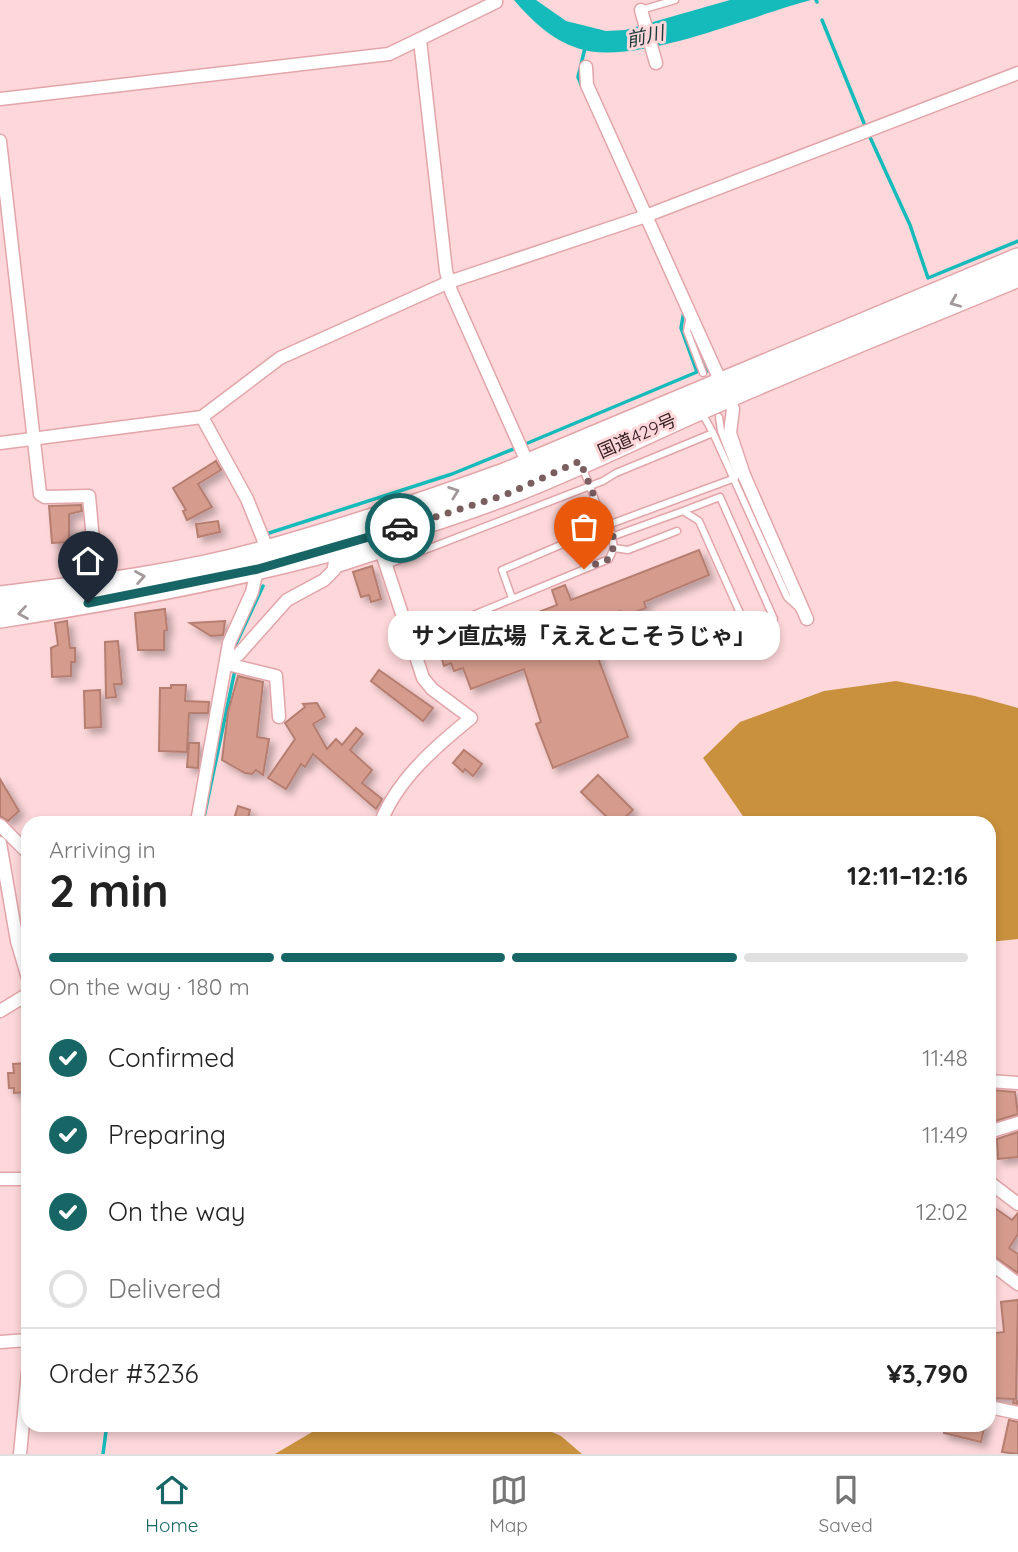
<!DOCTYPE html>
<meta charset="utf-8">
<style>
:root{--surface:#fff;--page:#f2f2f2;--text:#222;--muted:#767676;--line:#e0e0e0;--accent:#176665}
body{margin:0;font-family:Quicksand,"Noto Sans JP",sans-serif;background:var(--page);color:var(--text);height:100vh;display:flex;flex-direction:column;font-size:26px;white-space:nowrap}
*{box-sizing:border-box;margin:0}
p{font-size:23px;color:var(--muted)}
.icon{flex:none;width:38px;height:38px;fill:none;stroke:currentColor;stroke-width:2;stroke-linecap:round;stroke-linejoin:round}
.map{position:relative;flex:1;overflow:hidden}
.sheet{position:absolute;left:21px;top:816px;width:975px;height:616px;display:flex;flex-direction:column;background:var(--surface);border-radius:21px;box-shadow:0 4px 10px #0003}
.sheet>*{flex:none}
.pin{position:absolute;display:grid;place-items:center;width:60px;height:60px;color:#fff;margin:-72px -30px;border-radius:50% 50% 50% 0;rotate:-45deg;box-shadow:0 0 7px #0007}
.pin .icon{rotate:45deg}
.courier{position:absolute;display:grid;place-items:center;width:70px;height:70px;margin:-35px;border:5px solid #176665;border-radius:50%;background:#fff;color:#222;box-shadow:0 2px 9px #0007}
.bubble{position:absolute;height:49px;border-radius:21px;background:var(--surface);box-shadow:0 4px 10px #0003;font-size:23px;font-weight:700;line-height:49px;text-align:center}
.headline em{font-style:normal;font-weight:700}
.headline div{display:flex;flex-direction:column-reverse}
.headline{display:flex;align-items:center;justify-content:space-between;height:119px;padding:0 28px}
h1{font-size:46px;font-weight:700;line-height:52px}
.bar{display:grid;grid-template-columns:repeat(4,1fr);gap:10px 7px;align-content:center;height:84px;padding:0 28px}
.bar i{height:9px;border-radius:5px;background:var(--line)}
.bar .on{background:var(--accent)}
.bar p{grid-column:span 4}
.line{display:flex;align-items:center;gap:18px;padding:0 28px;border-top:2px solid var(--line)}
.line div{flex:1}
ol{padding:0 28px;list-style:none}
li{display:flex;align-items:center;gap:21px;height:77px}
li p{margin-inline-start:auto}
li .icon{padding:7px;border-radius:50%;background:var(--accent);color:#fff;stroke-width:4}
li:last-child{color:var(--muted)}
li i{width:38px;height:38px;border:4px solid var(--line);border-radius:50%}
.tabs{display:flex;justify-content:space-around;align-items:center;height:98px;border-top:2px solid var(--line);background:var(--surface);font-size:19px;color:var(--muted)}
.tabs a{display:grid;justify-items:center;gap:4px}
.tabs .on{color:var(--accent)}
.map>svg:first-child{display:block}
</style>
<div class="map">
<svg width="1018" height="1454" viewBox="0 0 1018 1454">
<defs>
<filter id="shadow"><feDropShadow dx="5" dy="5" stdDeviation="3.5" flood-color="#0004"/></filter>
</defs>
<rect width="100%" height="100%" fill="#fdd7d9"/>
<g fill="#c9913d">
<polygon points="896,681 975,696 1018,708 1018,939 989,942 989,822 747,822 703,758 740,722 824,691"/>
<polygon points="324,1425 536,1425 561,1436 582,1454 275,1454"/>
</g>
<path fill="#15bbba" d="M 514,0 L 536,0 L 566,21 L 606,31 L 625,30 L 730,0 L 811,0 C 752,15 633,68 577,48 C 551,39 532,21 514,0 Z"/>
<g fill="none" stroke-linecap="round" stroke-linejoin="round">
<g stroke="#15bbba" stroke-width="3.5">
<polyline points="816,0 817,2"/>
<polyline points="822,20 866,128"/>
<polyline points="582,87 578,77 585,48"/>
<polyline points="869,135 910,225 928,278 1018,241"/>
<polyline points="701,353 708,371"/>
<polyline points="523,445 697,372 681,328 684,311"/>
<polyline points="266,534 452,474 516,448"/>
<polyline points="236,644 263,586"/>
<polyline points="203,822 235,670"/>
<polyline points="103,1454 107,1424"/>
</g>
</g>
<g fill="#d59c8d" stroke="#b57e71" stroke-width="2" filter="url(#shadow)">
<polygon points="216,461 221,470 198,484 212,507 187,520 183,511 186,510 173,488"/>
<polygon points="81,505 82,511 69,514 69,542 52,543 49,506"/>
<polygon points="218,521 220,532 198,537 196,524"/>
<polygon points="699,550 709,575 644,602 646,608 622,617 620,611 585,624 628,737 553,768 536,724 541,722 524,669 471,689 463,668 454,671 451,663 444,666 441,656 448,654 445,647 484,632 482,625 492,621 495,629 557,605 552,590 565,585 571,600"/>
<polygon points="372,566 381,599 371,602 369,595 361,597 353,572"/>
<polygon points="165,609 167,630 164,631 164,650 138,650 135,613"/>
<polygon points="67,621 70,648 75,648 75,662 71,662 71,676 52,677 51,648 58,645 55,623"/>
<polygon points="225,621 223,635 211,636 190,623"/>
<polygon points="118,641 122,684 114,684 116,697 106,698 105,642"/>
<polygon points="379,670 433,708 423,721 371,681"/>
<polygon points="238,676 263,682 257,737 269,739 263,775 256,770 252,774 245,773 222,760 228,712"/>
<polygon points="171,685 186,685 185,701 209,702 208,713 189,713 187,752 159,751 160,688 171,688"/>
<polygon points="100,690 101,727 85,728 84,691"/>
<polygon points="317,703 325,717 313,724 327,749 336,739 342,745 356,728 363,734 350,750 372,770 362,783 382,799 376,809 313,754 305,767 301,764 286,789 268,778 295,739 285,723 305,707 303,704"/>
<polygon points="189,743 199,743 198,768 187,767"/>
<polygon points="464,750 482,764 473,776 465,769 463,772 453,763"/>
<polygon points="598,775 633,810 620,822 612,822 581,792"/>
<polygon points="0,779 19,811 8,821 0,816"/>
<polygon points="238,806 250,810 247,822 233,822"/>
<polygon points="28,1063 28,1092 14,1093 14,1088 9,1088 8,1073 14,1073 13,1064"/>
<polygon points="992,1090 1015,1092 1018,1114 995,1121"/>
<polygon points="1018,1132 1018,1157 998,1159 997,1139"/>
<polygon points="989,1204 1012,1220 1018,1213 1018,1234 1009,1248 1018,1254 1018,1273 989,1253"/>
<polygon points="1018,1300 1016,1399 1018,1404 1013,1403 1014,1399 989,1398 989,1334 1004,1332 1001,1302"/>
<polygon points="1009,1420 1018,1422 1018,1454 1002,1452"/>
<polygon points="946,1424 985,1424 981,1442 944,1433"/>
</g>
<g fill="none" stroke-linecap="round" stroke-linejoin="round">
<defs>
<g id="lane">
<polyline points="641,10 675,0"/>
<polyline points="690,316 687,331 703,373"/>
<polyline points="702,413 713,433"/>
<polyline points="719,417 721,431 738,475"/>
<polyline points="582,466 605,526"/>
<polyline points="614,536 683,511 699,521 748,631 774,619 720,497 683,511"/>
<polyline points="614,548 628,550 677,531"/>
<polyline points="386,565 603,481 616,473 713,433 787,597 801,610"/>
<polyline points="512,598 502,570 605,526 735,478"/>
<polyline points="432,632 609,559 614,548 610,526"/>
</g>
<g id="street">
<polyline points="641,10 656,63"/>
<polyline points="420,40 446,271 451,291 528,464"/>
<polyline points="586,67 587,85 733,409 730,433 744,475 807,619"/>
<polyline points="0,99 389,54 496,2"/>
<polyline points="0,141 40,494 45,497 89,496 97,585"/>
<polyline points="0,443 202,417 280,358 449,282 643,217 1018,73"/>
<path d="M 375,532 L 423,678 L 432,689 L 471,718 C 436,746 397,780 381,822"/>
<polyline points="334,567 380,552"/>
<polyline points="228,658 238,655 287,600 324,580 334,570 337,543"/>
<polyline points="227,664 276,676 279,717"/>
<polyline points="197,822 229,643 252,592 264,541 247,499 202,417"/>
<polyline points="0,825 28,853"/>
<polyline points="0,843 17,941 28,978"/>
<polyline points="0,1011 28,994"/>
<polyline points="989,1081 1018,1083"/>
<polyline points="989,1132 1018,1123"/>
<polyline points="0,1179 28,1179"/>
<polyline points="989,1182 1018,1204"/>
<polyline points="989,1262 1018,1284"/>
<polyline points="0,1342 28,1340"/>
<polyline points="989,1407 1018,1413"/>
<polyline points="20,1454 28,1372"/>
</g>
<g id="highway">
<path d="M 0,597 C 88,586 177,576 263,552 C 345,529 427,502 507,473 L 1018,259"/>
<path d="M 0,617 C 171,591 343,556 505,495 C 579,467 650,430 723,399 C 821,356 920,317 1018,276"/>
</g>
</defs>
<use href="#lane" stroke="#e2a5a9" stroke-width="9"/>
<use href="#street" stroke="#e2a5a9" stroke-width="15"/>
<use href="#highway" stroke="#e2a5a9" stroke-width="24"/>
<use href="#lane" stroke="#fff" stroke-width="6"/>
<use href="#street" stroke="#fff" stroke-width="12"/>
<use href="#highway" stroke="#fff" stroke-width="21"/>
</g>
<defs><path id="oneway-chevron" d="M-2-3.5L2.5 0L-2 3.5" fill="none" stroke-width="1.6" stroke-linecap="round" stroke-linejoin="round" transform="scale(1.75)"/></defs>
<g stroke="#a4999a">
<use href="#oneway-chevron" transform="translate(955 302) rotate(157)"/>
<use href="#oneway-chevron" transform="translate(454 492) rotate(-20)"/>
<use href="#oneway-chevron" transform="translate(140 577) rotate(-10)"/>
<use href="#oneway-chevron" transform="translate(23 613) rotate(171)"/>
</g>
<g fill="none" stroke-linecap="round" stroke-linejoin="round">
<path stroke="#7a5e60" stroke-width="7" stroke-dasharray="0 12.6" d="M 400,528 L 505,495 L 580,461 L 606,526 L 610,526 C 615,539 615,547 609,559 L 584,569"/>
<polyline stroke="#176665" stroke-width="9" points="88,603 258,569 400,528"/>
</g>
<g text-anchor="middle" stroke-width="6" stroke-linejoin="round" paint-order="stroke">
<g font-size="18" fill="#341d1f" stroke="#fdd7d9">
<text transform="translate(637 436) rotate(-24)" y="6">国道429号</text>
</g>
<g font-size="19" font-style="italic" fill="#1b3939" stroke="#fdd7d9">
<text transform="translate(645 36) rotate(-12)" y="7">前川</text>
</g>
</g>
</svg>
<div class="pin" style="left:584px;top:569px;background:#ea580c"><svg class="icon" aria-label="bag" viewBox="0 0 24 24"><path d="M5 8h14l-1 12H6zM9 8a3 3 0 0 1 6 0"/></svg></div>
<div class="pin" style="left:88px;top:603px;background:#1f2937"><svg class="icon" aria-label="home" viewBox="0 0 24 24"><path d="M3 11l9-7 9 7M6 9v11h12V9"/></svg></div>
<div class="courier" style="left:400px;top:528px"><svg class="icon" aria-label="car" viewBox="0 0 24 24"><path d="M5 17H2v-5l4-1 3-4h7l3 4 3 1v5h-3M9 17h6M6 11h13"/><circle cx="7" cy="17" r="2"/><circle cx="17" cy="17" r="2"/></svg></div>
<div class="bubble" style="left:388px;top:611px;width:392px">サン直広場「ええとこそうじゃ」</div>
<section class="sheet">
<div class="headline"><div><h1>2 min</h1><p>Arriving in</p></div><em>12:11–12:16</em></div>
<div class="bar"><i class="on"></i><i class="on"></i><i class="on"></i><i></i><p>On the way · 180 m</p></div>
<ol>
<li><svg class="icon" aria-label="check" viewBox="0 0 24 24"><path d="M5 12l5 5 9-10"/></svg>Confirmed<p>11:48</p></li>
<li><svg class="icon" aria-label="check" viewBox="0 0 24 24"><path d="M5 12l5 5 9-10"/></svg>Preparing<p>11:49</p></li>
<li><svg class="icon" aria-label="check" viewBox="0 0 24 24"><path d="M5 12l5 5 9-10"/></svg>On the way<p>12:02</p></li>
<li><i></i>Delivered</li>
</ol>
<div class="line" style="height:91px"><div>Order #3236</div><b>¥3,790</b></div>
</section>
</div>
<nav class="tabs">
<a class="on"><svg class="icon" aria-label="home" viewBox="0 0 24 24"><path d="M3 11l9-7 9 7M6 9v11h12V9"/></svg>Home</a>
<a><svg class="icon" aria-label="map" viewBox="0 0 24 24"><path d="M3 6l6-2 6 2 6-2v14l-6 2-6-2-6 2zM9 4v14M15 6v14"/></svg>Map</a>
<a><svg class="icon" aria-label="saved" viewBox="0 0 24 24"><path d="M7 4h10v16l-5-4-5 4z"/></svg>Saved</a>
</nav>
